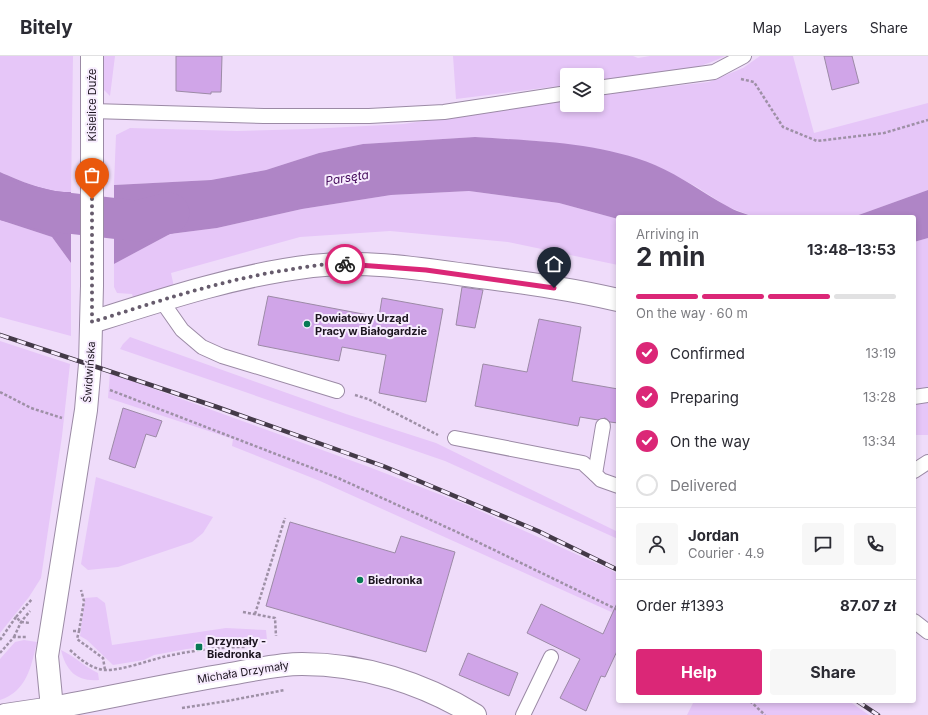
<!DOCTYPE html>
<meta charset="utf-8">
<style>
:root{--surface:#fff;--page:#f7f7f7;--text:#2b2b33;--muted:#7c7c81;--line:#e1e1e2;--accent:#db2777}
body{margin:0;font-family:Inter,sans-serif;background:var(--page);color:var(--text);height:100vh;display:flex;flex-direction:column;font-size:15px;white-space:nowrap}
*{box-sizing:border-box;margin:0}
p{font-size:13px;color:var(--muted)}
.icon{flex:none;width:22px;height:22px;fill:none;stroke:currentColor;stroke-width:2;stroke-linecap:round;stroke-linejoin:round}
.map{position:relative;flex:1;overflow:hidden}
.sheet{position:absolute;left:616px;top:159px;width:300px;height:488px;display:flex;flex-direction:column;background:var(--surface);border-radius:4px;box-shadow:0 2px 6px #0003}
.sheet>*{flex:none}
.tools{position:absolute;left:560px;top:12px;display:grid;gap:8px}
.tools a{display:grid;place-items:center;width:44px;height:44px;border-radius:4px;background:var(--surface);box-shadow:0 2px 6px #0003;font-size:20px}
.pin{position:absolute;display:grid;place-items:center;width:34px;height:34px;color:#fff;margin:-41px -17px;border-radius:50% 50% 50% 0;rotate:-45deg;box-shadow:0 0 4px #0007}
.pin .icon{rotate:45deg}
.courier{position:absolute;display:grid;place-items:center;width:40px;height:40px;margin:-20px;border:3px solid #db2777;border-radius:50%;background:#fff;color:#222;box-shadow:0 1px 5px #0007}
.head em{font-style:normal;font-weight:700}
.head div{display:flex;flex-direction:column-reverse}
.head{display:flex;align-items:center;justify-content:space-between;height:68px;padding:0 20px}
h1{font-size:26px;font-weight:700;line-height:30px}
.bar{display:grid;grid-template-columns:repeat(4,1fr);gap:6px 4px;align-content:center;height:48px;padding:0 20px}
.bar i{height:5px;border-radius:3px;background:var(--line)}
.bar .selected{background:var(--accent)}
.bar p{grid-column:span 4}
.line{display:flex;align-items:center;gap:10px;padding:0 20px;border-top:1px solid var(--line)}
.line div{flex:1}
.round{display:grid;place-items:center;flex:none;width:42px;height:42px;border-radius:4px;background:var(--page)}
ol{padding:0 20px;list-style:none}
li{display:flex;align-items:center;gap:12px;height:44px}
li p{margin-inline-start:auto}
li .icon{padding:4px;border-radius:50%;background:var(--accent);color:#fff;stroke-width:4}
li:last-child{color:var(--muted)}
li i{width:22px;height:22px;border:2px solid var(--line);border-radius:50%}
.button{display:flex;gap:8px;margin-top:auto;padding:8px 20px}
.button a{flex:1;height:46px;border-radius:4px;background:var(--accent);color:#fff;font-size:16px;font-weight:700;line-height:46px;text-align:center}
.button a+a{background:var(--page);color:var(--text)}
header{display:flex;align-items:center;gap:24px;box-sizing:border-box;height:56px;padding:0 20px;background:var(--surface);border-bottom:1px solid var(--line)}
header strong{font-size:19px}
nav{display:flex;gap:22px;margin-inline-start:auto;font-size:14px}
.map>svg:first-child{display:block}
</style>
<header>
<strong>Bitely</strong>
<nav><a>Map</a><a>Layers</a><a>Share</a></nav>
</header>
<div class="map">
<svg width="928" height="659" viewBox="0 0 928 659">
<rect width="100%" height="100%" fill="#efdcfa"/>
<g fill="#e6c6f8">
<path d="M 0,0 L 73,0 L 71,136 C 49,137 20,125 0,116 Z"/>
<polygon points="104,0 115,0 110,40 103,33"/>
<path d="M 453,0 L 633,0 L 638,2 L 650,0 L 725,0 C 686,20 639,20 597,25 L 597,19 L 567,19 L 567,29 L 456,43 Z"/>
<polygon points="760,0 793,0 814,77 928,47 928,134 853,161 755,161 728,151 695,130 655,109 600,93 535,85 475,81 363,88 319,97 266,114 211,124 114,129 116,79 130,72 237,75 309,73 403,68 567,44 567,49 597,49 597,39 709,26 743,12"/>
<polygon points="469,135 559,147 618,163 618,209 508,186 390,175 300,181 171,217 174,231 134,244 132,238 117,237 114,231 114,208 170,178 217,172 302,153 391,139"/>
<polygon points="0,164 52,181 71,207 71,280 0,261"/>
<polygon points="928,182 928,379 914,379 914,186"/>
<polygon points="130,281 346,358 436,387 618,476 618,483 445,405 120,293 123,288"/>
<polygon points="0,285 70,308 62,380 41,522 29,541 0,577"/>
<polygon points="110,317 369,411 467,449 609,513 618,518 618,559 320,425 232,390 233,383 108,342"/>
<polygon points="96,421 213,461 203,477 192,486 118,511 88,514 81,508"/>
<polygon points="97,541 105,547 112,589 226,572 266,574 267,584 266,587 227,588 187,593 154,599 144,604 113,609 87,584 80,580 85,542"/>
<path d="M 24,584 L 37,586 C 31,611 27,635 0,644 L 0,603 L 15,586 Z"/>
<path d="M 61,594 C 74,600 85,611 98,617 L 99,624 C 77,626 66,615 61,594 Z"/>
<polygon points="694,645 849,645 869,659 687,659"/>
</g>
<g fill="#af85c6">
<path d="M 475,81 C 535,85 599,86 655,109 C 681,120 703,137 727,150 C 735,155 746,158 755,161 L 618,161 L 618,163 L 559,147 L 469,135 L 391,139 L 302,153 L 217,172 L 170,178 L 114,208 L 114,129 L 211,124 L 266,114 L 319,97 L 363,88 Z"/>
<path d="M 0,116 C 20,125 49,137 71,136 L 71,207 L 52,181 L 0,164 Z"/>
<polygon points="928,134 928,182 914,186 914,161 847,161 853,161"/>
</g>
<polygon fill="#efdcfa" points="114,127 114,210 112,208 112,129"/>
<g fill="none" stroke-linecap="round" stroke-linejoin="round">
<polyline stroke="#af85c6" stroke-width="41" points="0,143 50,155 137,165 169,157"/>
</g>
<g fill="#d0a5e8" stroke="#9c8aa6">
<polygon points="176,0 222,0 221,36 211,36 211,38 176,35"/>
<polygon points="824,0 852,0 859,27 832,34"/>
<polygon points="462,231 483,234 475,272 456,269"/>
<polygon points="268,240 379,261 382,242 443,253 426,346 379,337 386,299 342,291 339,305 258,289"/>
<polygon points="539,263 581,271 572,325 618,333 618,367 610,366 605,362 598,364 580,361 578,370 475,350 483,308 527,316"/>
<polygon points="123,352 162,365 156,381 146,378 135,412 109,403"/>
<polygon points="290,466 395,497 401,480 455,496 426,596 266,550"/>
<polygon points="618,545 618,593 605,621 601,620 586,655 560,642 580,603 527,577 541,548 603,578"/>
<polygon points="468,597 518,617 509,640 459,619"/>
</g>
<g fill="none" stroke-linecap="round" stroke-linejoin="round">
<defs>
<g id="lane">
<polyline points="597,32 714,16 744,0"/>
<polyline points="92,55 264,60 369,60 444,56 567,37"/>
<polyline points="161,244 182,274 202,291 222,300 337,335"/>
<polyline points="914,341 928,339"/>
<polyline points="603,370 595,418 601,424 618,430"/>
<polyline points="455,382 583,407 595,418"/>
<polyline points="914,415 928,406"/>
<polyline points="914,565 928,576"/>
<polyline points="523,659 551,601"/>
</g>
<g id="street">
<path d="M 92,266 C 164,243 237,219 312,210 C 363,204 415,212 466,219 C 517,226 568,232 618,244"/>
<path d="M 50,659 L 52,652 C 111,641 171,628 230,618 C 254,614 278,608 302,608 C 363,608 423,627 475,659"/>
</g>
<polyline id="secondary" points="5,659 52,652 47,600 86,354 90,308 92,230 92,0"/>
</defs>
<use href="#lane" stroke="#9b8aa5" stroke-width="16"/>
<use href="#street" stroke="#9b8aa5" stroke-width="24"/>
<use href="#secondary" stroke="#9b8aa5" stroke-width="24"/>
<g stroke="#9e90a6" stroke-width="2.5" stroke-dasharray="3 2" stroke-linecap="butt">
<polyline points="741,23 754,26 783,71 817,85 884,77 928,64"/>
<polyline points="110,334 338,422 457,476 618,554"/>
<polyline points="0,336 31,352 62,362"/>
<polyline points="355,339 368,343 438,379"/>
<polyline points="243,556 275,562 276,580"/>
<polyline points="255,558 285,462"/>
<polyline points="16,561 32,543"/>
<polyline points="73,575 79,575 77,583 103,602 105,614"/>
<polyline points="79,575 84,545 81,534"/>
<polyline points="14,581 21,566 30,555"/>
<polyline points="0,584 16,561 21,566 30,567"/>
<path d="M 70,594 C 80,603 90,612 104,614 C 120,615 147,605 163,601 C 189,595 218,591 245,591"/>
<polyline points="0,597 14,581 27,581"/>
<polyline points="750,645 765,659"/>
<polyline points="182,652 227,645 285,634"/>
</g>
<use href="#lane" stroke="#fff" stroke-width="14"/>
<use href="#street" stroke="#fff" stroke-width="22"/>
<use href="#secondary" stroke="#fff" stroke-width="22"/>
<defs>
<g id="rail">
<polyline points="0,279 217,351 383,410 538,475 618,514"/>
<polyline points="857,645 878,659"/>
</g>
</defs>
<use href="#rail" stroke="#443a48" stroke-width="4.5"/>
<use href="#rail" stroke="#f7ecfe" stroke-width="3" stroke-dasharray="9" stroke-linecap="butt"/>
</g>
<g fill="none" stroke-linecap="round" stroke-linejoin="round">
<path stroke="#665b6c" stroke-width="4" stroke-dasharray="0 7.2" d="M 92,143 L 92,266 C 156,246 221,224 287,214 C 306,211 326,207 345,208"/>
<polyline stroke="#db2777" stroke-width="5" points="345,208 426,214 554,232"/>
</g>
<g fill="#087955" stroke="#f7ecfe" stroke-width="1.5">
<circle cx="307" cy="268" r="4"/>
<circle cx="360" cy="524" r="4"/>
<rect x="195" y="587" width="8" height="8" rx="2"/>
</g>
<g text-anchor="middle" stroke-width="4" stroke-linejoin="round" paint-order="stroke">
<g font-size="11" fill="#1c151f" stroke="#f7ecfe">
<text transform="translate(92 49) rotate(-90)" y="4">Kisielice Duże</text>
<text transform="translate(89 316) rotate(-86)" y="4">Świdwińska</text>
<text transform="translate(243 616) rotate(-9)" y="4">Michała Drzymały</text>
</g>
<g font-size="11" font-weight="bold" fill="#1c151f" stroke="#f7ecfe" text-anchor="start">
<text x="315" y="266">Powiatowy Urząd<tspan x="315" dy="13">Pracy w Białogardzie</tspan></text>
<text x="368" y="528">Biedronka</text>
<text x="207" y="589">Drzymały -<tspan x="207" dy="13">Biedronka</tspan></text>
</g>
<g font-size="12" font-style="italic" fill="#450b5c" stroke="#f7ecfe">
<text transform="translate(347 122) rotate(-9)" y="4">Parsęta</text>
</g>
</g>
</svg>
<div class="tools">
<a><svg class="icon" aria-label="layers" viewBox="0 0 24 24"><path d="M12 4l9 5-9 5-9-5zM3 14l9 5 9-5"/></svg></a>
</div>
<div class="pin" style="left:92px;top:143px;background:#ea580c"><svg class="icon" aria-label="bag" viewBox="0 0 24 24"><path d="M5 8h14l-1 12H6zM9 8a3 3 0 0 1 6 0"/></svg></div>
<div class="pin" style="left:554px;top:232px;background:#1f2937"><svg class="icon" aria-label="home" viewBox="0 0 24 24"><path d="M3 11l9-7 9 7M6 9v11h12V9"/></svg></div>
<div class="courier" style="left:345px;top:208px"><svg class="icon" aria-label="bike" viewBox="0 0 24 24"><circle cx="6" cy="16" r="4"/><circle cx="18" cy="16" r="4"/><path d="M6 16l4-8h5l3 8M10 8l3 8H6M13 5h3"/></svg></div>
<section class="sheet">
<div class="head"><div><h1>2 min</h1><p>Arriving in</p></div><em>13:48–13:53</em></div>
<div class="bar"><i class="selected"></i><i class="selected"></i><i class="selected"></i><i></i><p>On the way · 60 m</p></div>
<ol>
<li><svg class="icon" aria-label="check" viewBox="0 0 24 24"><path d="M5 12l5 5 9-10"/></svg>Confirmed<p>13:19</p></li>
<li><svg class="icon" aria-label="check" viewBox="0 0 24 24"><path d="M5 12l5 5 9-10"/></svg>Preparing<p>13:28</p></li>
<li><svg class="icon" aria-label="check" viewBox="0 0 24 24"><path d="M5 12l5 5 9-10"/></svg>On the way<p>13:34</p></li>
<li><i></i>Delivered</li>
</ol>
<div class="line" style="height:72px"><a class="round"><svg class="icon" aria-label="person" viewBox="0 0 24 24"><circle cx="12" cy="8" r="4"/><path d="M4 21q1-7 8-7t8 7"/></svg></a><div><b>Jordan</b><p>Courier · 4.9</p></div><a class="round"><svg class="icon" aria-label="chat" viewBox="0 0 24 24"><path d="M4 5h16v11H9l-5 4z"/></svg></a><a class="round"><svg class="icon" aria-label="phone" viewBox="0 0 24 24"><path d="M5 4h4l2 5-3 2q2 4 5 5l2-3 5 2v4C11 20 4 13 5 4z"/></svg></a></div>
<div class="line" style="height:52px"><div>Order #1393</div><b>87.07 zł</b></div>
<div class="button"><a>Help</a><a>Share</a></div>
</section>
</div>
